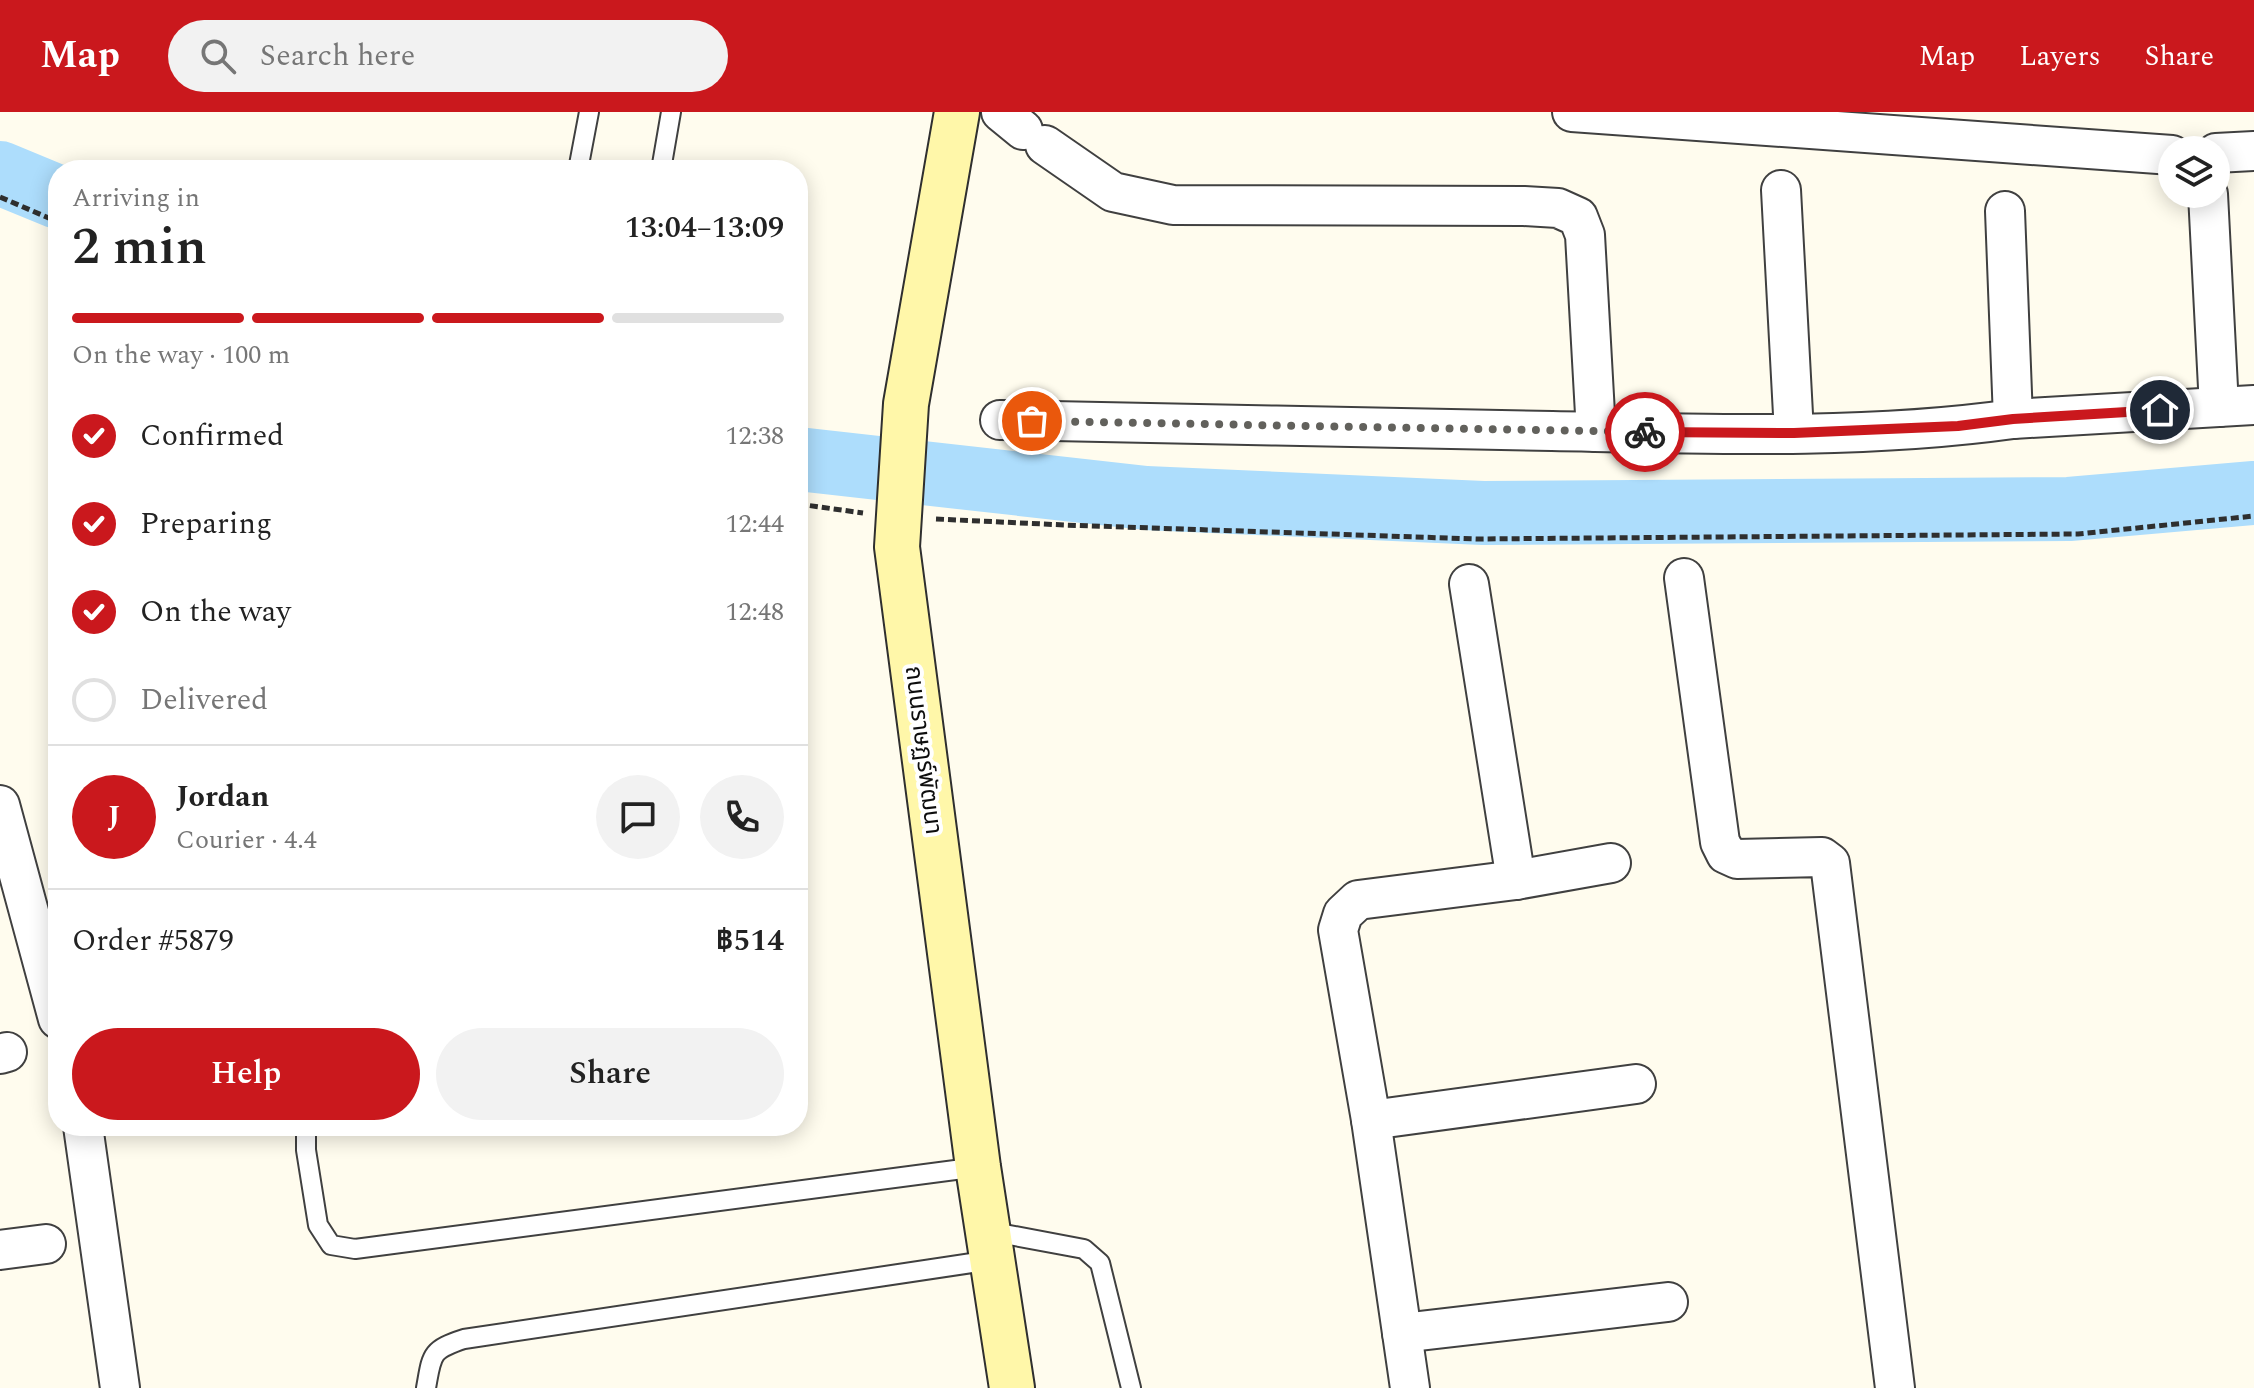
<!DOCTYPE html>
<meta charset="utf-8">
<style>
:root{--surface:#fff;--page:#f2f2f2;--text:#222;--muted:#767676;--line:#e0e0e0;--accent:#ca181d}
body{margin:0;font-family:Spectral,"Noto Sans Thai",serif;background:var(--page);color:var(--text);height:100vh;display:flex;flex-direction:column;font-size:30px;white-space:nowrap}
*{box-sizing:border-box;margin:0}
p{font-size:26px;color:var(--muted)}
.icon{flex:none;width:44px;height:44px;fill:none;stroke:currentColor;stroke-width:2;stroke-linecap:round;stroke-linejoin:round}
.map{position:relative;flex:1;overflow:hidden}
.side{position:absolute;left:48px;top:48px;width:760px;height:976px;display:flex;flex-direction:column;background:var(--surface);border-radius:32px;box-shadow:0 4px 20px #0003}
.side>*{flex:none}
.buttons{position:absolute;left:2158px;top:24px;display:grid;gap:16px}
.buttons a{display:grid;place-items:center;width:72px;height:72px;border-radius:50%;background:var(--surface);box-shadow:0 4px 20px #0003;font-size:40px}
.pin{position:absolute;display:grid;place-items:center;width:68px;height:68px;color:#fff;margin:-34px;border:4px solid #fff;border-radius:50%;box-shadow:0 2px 8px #0007}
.courier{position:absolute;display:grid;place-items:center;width:80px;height:80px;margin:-40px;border:6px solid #ca181d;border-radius:50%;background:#fff;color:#222;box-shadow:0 2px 10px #0007}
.headline em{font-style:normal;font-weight:600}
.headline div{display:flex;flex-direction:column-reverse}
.headline{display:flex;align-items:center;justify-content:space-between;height:136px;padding:0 24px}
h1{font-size:52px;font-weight:600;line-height:60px}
.bar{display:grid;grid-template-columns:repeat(4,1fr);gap:12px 8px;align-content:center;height:96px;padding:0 24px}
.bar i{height:10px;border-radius:6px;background:var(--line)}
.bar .selected{background:var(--accent)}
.bar p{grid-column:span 4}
.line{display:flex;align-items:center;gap:20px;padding:0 24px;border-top:2px solid var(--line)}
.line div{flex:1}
.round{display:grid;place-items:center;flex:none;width:84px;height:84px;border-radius:42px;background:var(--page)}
ol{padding:0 24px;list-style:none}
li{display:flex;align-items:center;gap:24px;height:88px}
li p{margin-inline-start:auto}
li .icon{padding:8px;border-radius:50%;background:var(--accent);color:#fff;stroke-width:4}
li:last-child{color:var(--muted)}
li i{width:44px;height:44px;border:4px solid var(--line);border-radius:50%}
.primary-button{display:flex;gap:16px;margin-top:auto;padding:16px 24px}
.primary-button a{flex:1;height:92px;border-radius:48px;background:var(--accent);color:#fff;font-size:32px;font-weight:600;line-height:92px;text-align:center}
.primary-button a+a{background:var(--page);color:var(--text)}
header{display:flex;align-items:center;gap:48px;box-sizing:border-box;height:112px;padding:0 40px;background:var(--accent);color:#fff}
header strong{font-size:38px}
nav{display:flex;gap:44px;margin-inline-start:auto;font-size:28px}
.search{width:560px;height:72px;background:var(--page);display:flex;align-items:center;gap:20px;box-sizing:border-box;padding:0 28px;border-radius:44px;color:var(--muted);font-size:30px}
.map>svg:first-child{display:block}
</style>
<header>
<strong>Map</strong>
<div class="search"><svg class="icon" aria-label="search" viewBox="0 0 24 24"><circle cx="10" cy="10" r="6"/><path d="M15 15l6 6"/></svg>Search here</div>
<nav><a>Map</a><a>Layers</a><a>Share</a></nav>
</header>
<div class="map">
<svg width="2254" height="1276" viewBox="0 0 2254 1276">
<rect width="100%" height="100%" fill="#fffcee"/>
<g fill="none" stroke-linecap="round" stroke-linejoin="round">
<g stroke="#adddfc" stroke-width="64">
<polyline points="0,61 58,85"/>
<polyline points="798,347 1146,386 1483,401 2069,397 2254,381"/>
</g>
<defs>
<g id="lane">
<polyline points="578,58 589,0"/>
<polyline points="661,58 671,0"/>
<polyline points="306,1014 306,1038 318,1113 331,1133 355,1137 978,1055"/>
<polyline points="988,1119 1084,1137 1100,1151 1131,1276"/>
<path d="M 426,1276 C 432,1243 430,1238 464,1227 L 992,1148"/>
</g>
<g id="street">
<polyline points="1001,0 1023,18"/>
<polyline points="1572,0 2172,43"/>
<polyline points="1045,33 1113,80 1173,93 1524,94 1558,96 1578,105 1585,123 1596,320"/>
<polyline points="2216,41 2254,39"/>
<polyline points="1781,78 1794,321"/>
<polyline points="2208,82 2219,295"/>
<polyline points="2013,307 2254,293"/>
<path d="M 1000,308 C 1184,312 1368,315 1552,319 C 1703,322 1863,328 2013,307 L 2005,99"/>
<polyline points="1684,466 1720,730 1726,742 1737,747 1822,745 1830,751 1895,1276"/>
<polyline points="0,693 58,907"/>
<polyline points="1516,768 1611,751"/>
<polyline points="0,942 7,940"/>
<polyline points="1371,1008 1636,972"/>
<polyline points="83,1014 120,1276"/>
<polyline points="0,1138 46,1132"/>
<polyline points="1402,1221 1668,1190"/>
<polyline points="1410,1276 1371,1008 1338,818 1343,802 1358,788 1516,768 1469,472"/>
</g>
<polyline id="secondary" points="957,0 906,292 897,435 978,1055 1012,1276"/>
</defs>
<use href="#lane" stroke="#404040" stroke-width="22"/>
<use href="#street" stroke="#404040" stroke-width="42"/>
<use href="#secondary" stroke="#2f2f2f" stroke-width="48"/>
<g stroke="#2f2f2f" stroke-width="5" stroke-dasharray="8 4" stroke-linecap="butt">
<polyline points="0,85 58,110"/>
<polyline points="798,392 863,401"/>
<polyline points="936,407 1064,413 1476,427 2078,422 2254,404"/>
</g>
<use href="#lane" stroke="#fff" stroke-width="18"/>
<use href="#street" stroke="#fff" stroke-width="38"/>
<use href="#secondary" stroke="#fff7a9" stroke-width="44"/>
</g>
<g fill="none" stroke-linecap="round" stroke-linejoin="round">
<polyline stroke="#62615c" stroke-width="8" stroke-dasharray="0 14.4" points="1032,309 1645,320"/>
<polyline stroke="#ca181d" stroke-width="10" points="1645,320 1794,321 1958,314 2013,307 2160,298"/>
</g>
<g text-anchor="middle" stroke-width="8" stroke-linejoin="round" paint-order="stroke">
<g font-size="24" fill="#0d0d0d" stroke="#fff">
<text transform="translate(924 638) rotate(83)" y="8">ถนนราษฏร์พัฒนา</text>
</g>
</g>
</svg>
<div class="buttons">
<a><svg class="icon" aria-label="layers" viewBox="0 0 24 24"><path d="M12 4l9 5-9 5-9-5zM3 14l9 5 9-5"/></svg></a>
</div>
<div class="pin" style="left:1032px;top:309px;background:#ea580c"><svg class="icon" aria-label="bag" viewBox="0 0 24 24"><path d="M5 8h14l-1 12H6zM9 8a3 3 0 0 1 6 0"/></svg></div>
<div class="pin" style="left:2160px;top:298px;background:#1f2937"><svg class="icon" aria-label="home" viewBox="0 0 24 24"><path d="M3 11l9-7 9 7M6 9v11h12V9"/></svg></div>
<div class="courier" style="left:1645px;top:320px"><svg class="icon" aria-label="bike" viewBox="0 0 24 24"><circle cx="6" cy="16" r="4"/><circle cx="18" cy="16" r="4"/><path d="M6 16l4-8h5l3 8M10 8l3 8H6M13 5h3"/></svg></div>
<section class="side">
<div class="headline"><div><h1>2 min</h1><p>Arriving in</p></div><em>13:04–13:09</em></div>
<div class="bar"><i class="selected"></i><i class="selected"></i><i class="selected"></i><i></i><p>On the way · 100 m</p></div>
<ol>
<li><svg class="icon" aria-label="check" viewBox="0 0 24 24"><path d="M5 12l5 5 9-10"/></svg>Confirmed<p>12:38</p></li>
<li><svg class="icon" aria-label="check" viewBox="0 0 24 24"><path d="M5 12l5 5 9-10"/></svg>Preparing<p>12:44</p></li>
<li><svg class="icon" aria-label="check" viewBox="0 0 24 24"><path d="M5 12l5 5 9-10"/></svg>On the way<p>12:48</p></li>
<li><i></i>Delivered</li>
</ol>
<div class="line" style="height:144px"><b class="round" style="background:var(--accent);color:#fff">J</b><div><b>Jordan</b><p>Courier · 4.4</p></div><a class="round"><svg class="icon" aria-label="chat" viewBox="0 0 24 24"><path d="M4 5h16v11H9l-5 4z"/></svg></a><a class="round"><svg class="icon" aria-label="phone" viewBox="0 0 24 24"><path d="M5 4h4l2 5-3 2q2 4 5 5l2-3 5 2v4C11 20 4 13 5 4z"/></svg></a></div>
<div class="line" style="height:104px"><div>Order #5879</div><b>฿514</b></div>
<div class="primary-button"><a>Help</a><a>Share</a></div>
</section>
</div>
